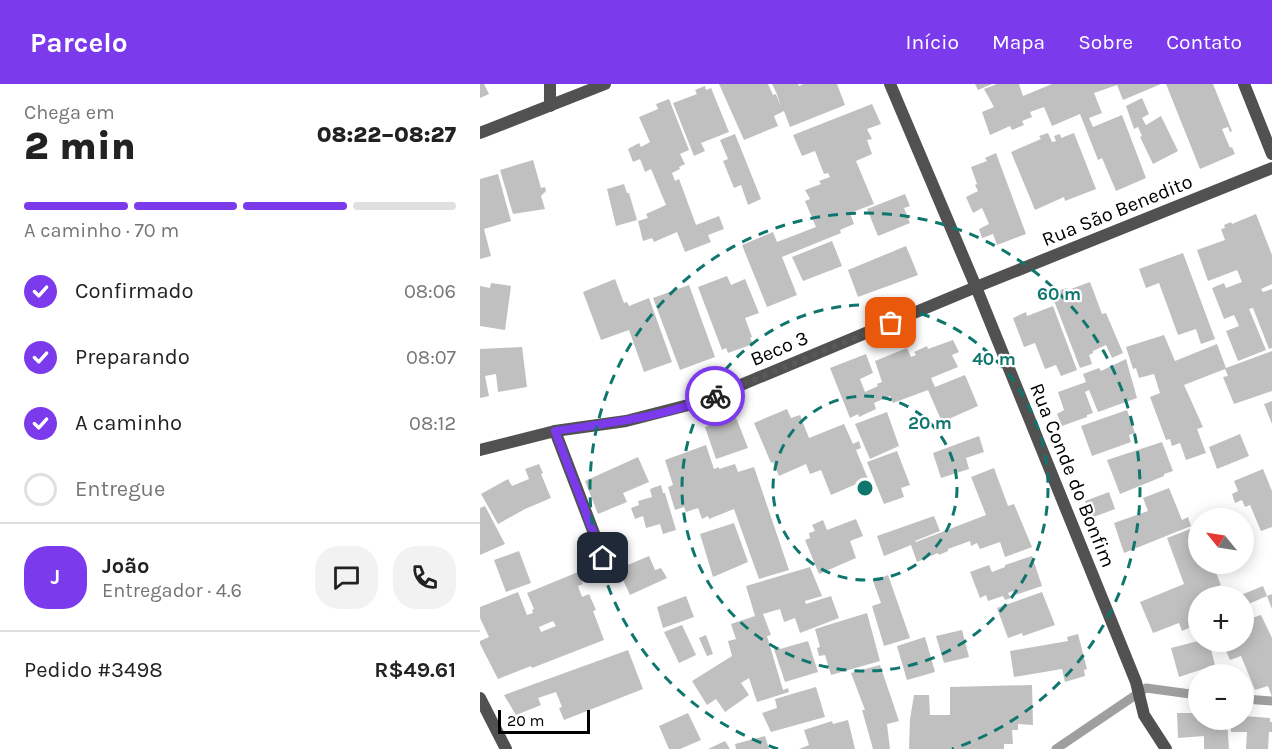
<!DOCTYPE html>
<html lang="pt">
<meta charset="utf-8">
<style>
:root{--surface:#fff;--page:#f2f2f2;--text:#222;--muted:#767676;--line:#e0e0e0;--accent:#7c3aed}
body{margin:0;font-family:Karla,sans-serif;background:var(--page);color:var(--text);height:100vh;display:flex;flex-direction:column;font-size:22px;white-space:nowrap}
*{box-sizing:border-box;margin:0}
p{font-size:20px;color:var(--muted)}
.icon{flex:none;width:33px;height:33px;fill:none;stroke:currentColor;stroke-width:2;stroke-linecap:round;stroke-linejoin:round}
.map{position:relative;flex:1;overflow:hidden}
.details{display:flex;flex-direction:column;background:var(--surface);width:480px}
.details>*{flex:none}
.needle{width:39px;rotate:300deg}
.buttons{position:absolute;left:708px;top:424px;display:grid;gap:12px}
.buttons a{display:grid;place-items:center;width:66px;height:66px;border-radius:50%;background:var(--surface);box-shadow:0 3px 15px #0003;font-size:30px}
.scale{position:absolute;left:18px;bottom:15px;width:92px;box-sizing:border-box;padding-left:6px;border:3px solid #000;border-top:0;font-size:16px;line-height:21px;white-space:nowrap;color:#000;-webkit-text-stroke:4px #fff;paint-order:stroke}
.pin{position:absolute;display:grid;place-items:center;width:51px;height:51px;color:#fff;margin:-26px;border-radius:12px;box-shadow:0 3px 9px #0006}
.courier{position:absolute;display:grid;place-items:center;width:60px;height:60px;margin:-30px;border:4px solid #7c3aed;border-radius:50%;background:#fff;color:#222;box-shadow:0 2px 8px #0007}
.summary em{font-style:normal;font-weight:800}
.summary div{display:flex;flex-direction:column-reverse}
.summary{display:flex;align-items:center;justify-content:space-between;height:102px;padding:0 24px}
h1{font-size:39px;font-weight:800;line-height:45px}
.bar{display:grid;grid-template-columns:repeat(4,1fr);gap:9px 6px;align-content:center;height:72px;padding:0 24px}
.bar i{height:8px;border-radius:4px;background:var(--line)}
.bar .selected{background:var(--accent)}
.bar p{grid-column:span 4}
.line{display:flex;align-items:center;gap:15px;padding:0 24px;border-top:2px solid var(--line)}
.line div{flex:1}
.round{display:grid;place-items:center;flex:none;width:63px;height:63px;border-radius:24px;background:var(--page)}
ol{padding:0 24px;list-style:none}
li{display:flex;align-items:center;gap:18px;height:66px}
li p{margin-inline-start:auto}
li .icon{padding:6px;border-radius:50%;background:var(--accent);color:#fff;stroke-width:4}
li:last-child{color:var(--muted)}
li i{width:33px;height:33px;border:3px solid var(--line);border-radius:50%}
header{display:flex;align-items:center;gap:36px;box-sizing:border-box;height:84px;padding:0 30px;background:var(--accent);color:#fff}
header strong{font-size:28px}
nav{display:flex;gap:33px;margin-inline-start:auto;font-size:21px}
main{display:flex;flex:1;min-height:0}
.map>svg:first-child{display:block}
</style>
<header>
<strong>Parcelo</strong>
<nav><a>Início</a><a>Mapa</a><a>Sobre</a><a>Contato</a></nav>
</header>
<main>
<section class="details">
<div class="summary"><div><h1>2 min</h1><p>Chega em</p></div><em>08:22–08:27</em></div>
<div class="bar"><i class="selected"></i><i class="selected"></i><i class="selected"></i><i></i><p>A caminho · 70 m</p></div>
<ol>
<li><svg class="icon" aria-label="check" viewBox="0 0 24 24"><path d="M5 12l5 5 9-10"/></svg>Confirmado<p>08:06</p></li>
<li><svg class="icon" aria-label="check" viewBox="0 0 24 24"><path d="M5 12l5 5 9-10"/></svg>Preparando<p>08:07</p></li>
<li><svg class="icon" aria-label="check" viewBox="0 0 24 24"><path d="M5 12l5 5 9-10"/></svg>A caminho<p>08:12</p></li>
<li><i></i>Entregue</li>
</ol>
<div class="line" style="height:108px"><b class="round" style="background:var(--accent);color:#fff">J</b><div><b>João</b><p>Entregador · 4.6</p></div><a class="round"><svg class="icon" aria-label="chat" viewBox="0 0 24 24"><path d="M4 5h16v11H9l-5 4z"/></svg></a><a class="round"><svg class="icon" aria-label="phone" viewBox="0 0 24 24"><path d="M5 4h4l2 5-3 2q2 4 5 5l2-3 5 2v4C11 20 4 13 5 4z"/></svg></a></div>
<div class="line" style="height:78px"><div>Pedido #3498</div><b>R$49.61</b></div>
</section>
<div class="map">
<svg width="792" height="665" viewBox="0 0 792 665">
<rect width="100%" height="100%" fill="#fff"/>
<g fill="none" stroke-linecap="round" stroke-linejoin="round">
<g stroke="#9f9f9f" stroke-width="9">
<polyline points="764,615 792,617"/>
<polyline points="576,665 666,604 718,611"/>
</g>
</g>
<g fill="#c0c0c0" fill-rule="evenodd">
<polygon points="0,0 4,0 9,10 0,14"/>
<polygon points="239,0 288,0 293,11 296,10 301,23 297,10 292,0 318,0 319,2 323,0 357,0 365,21 310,43 304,27 294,32 298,42 264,56"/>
<polygon points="495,0 512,0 498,6"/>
<polygon points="517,0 539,0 543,12 572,0 681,0 643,16 637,1 614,9 622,29 609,34 613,43 642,31 666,94 636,107 622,74 618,76 600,30 572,42 564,23 550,28 552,33 542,37 544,41 532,46 530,42 510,51 502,28 514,23 504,5"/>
<polygon points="686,0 733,0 752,47 750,48 748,43 742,45 750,64 752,63 755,70 720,85"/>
<polygon points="225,2 226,6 231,4 249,48 221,59 225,67 214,72 193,19 217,10 215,6"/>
<polygon points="662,14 669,30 662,34 666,41 681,32 698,67 673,80 660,53 662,52 658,43 654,45 646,22"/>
<polygon points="189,15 209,66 200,70 205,80 199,83 200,85 192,89 195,97 199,95 216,141 239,132 244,145 228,151 231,158 205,168 197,148 174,158 172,154 163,157 158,137 168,134 166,130 186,121 171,85 165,88 160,75 153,78 148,65 159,59 161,63 170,58 159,33 178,25 176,20"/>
<polygon points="392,20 401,40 387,45 392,55 387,56 392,70 376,77 394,120 370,129 374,140 360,146 361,149 302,173 317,211 287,223 262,161 293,148 297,158 336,143 325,117 330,115 325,106 341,100 339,97 350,93 348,89 344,90 335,67 322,72 313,51"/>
<polygon points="568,49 572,58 576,57 574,52 580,50 581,54 594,49 616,105 585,117 584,113 555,126 531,68 561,55 559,52"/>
<polygon points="255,50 281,115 268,121 261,101 254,104 243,77 248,75 240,56"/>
<polygon points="516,69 546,150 517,161 513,150 502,154 499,145 509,140 502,124 493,129 486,113 498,107 495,101 497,100 491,83 507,77 505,74"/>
<polygon points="53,76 61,104 65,103 66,107 61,112 65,125 33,130 20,86"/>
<polygon points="18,90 31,137 4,145 11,172 0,175 0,95"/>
<polygon points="144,100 147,109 149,109 157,136 136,142 127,105"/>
<polygon points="425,110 430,122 424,124 430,139 398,152 387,125"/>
<polygon points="776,130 792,171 792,200 781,205 783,208 792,205 792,264 789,265 773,224 769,225 786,266 758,277 746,247 759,242 754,231 744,235 732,204 744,199 746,204 762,198 757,186 728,197 717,166 745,156 741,145 745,144 744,141 751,138 752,140"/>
<polygon points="352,157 362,182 323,197 312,173"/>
<polygon points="426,162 438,191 378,213 368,186"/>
<polygon points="703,169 735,255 721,260 716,245 698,251 679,199 666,204 659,185"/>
<polygon points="247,192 251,201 265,195 279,229 265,234 272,253 270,254 273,260 248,269 246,264 242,266 218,203"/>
<polygon points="135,195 144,219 147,218 149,222 169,214 192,278 164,288 149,246 121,256 103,208"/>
<polygon points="610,198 622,230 626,229 643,269 632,274 626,261 613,267 613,269 609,271 612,280 600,284 571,209 587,204 588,206"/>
<polygon points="11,199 31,202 25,246 0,242 0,202 10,204"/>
<polygon points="209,201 235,273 200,286 173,214"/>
<polygon points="573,222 597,286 581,292 576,281 565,285 555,259 544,263 533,234 546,228 547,232"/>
<polygon points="684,251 695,277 737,260 746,284 792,267 792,307 754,320 743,293 748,292 745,285 704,301 723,343 717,345 726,369 706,376 700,359 692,362 690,355 686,356 670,313 680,309 674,290 659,294 656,284 653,285 646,263"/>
<polygon points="473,256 479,268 472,271 478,283 451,294 455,303 485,291 498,322 462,338 448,306 413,319 410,312 394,319 396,325 379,333 378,330 370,334 350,284 386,270 393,289 380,295 385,308 398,302 397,300 402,298 395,277 427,264 431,273 436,271 434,268 447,262 448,265"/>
<polygon points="42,263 47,303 18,308 16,290 5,292 9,312 0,314 0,265"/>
<polygon points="646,275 657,314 618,328 609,306 605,308 613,329 607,331 607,333 582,342 577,330 584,326 578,308 606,298 603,290 619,284 621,287"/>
<polygon points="792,317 792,340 784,320"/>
<polygon points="307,325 311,334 320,331 329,354 364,340 373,360 379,357 381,364 376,366 388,395 351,411 341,386 330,390 326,380 299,392 293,378 291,379 274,339"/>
<polygon points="647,326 655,349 649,351 651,358 612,372 601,342"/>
<polygon points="407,328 419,362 390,375 375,340"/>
<polygon points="255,331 268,364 236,375 225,343"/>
<polygon points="760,350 769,372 737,385 729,363"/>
<polygon points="499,352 504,368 486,374 489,385 461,394 453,369"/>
<polygon points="682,358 693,387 684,390 684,392 640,410 627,376"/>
<polygon points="226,361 234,385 239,383 239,385 255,380 258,388 274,383 309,486 279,495 254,425 229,435 228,432 222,435 218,424 206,428 204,423 195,426 188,403 193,401 185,376"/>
<polygon points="417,367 430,401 421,404 424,413 404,420 387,378"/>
<polygon points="158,373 169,398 143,409 147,418 118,430 105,397"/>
<polygon points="59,380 63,389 61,390 71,414 45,425 18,440 1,410 28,395 32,402 49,395 45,385"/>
<polygon points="514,384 528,422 534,420 552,463 525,473 520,458 500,465 497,459 491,462 490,457 468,465 468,467 459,471 458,469 437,478 431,461 404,472 397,452 454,432 460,447 435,457 436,458 506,431 491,393"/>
<polygon points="783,385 792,407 792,443 781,447 770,421 765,423 762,416 755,419 752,410 758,407 754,397"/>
<polygon points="181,401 183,409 185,409 196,446 183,450 180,440 166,444 163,432 155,435 151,424 159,421 158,417 172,413 170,405"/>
<polygon points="689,404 702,436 708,433 711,442 644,469 634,439 668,427 663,414"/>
<polygon points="629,408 635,425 611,434 605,417"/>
<polygon points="5,422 25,460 0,471 0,424"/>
<polygon points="754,428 756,435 736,435"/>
<polygon points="376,435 383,452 370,457 376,474 339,490 325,456 330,454 329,449 335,447 332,441 343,436 347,446"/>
<polygon points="254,439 268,478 233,493 220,450"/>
<polygon points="718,442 718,480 737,480 738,483 734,484 741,501 732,504 735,513 718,513 718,540 702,547 699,539 673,549 660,518 704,500 687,454"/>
<polygon points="764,453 768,465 764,467"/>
<polygon points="39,467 51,499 26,508 14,476"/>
<polygon points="169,472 175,486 181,484 187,494 150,511 138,485"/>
<polygon points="552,472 562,502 535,511 533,507 528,509 531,514 525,516 523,512 508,517 506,511 500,514 490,488 509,481 512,488 525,483 525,481"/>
<polygon points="330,483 342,512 325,517 326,520 351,512 359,534 320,549 315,534 304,538 300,525 283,530 291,551 287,552 303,606 308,604 309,608 277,618 269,594 261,599 269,611 245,628 236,615 227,621 212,597 252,572 248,557 256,555 251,540 275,532 266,502"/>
<path d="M 98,488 L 103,500 L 98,502 L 102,513 L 109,510 L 116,526 L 113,527 L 124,556 L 52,584 L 51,582 L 18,595 L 0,560 L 0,557 L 9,553 L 0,534 L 0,523 L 38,508 L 47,531 L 53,529 L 52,526 L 54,525 L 47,509 ZM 73,537 L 76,542 L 61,548 L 59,543 Z"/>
<polygon points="408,491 430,554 404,562 392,522 401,519 393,497"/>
<polygon points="783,502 787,512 764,522 764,513 756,513"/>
<polygon points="562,508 575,541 543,552 542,549 528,554 517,524"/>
<polygon points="792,510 792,525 787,512"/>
<polygon points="206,512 214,533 183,544 177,523"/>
<polygon points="387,529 400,577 351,591 345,571 339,572 337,564 340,563 335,545"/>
<polygon points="764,530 766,536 781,531 792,554 792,613 788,602 775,606 761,572 750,576 742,558 764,558"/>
<polygon points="202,541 216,571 199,579 184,548"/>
<polygon points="482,546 489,573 464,579 456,552"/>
<polygon points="598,550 607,585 604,586 605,592 585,598 582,585 534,593 530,567 588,557 587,553"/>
<polygon points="226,551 233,570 227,572 219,554"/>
<polygon points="445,553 455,588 427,596 417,562"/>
<polygon points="328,557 338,588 305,598 294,565 299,563 300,565"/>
<polygon points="718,557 729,558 735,581 699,593 691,564"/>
<polygon points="148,566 163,605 84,636 79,624 82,623 76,608 58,614 61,621 36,631 24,611"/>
<polygon points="400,581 419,637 407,640 410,665 393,665 382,626 385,626 371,589"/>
<polygon points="552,601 553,641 538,640 538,646 532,646 533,660 524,660 524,665 429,665 430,635 434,611 449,611 450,631 470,631 470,603"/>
<polygon points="336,603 345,633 291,648 282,629 297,624 295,615"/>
<polygon points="208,629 221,656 200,665 189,665 179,642"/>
<polygon points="697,629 717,629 717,636 747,636 749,665 724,665 724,652 698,654"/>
<polygon points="764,632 790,634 790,638 792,638 792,648 789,648 788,665 766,665 767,648 751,648 751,636 764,636"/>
<polygon points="368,636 375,665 319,665 329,661 324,646 352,637 353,640"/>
<polygon points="285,652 289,665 256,665 255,660"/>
<polygon points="245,657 250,665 228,665"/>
</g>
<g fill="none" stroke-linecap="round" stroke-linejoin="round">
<g stroke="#515151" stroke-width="12">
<polyline points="75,347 123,473"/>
<polyline points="0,366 75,347 146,337 220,318 496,203"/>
</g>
<g stroke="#515151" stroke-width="12">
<polyline points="70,0 70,22"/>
<polyline points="410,0 496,203 656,598 664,631 686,665"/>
<polyline points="764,0 792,70"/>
<polyline points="0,49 125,0"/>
<polyline points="496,203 792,84"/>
<polyline points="0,614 26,665"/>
</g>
</g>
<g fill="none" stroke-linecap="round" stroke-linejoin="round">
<polyline stroke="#595959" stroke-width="6" stroke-dasharray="0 10.8" points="235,312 411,239"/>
<path stroke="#7c3aed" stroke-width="8" d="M 123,474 L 75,347 C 128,339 184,333 235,312"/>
</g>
<g fill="none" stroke="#0f766e" stroke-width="3" stroke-dasharray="10 8">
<circle cx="385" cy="404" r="92"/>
<circle cx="385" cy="404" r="183"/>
<path d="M298 665A275 275 0 1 1 472 665"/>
</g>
<g text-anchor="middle" stroke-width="4.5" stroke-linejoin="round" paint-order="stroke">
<g font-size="20" fill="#000" stroke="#fff">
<text transform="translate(637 126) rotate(-22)" y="7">Rua São Benedito</text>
<text transform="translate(299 264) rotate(-23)" y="7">Beco 3</text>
<text transform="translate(593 391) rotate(68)" y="7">Rua Conde do Bonfim</text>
</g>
</g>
<circle cx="385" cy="404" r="9" fill="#0f766e" stroke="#fff" stroke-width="3"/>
<g font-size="18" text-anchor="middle" font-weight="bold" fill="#0f766e" stroke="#fff" stroke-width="4.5" stroke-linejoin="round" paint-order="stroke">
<text x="579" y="216">60 m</text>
<text x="514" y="281">40 m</text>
<text x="450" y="345">20 m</text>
</g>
</svg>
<div class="buttons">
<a><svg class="needle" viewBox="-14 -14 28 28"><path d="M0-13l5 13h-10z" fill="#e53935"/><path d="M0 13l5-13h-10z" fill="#767676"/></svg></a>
<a>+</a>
<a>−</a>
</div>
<div class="scale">20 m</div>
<div class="pin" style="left:411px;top:239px;background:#ea580c"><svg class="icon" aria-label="bag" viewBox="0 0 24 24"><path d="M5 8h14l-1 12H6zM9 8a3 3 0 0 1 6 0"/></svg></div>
<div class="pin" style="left:123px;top:474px;background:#1f2937"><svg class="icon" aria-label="home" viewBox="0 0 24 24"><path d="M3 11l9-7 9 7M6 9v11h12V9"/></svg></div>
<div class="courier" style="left:235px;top:312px"><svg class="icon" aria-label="bike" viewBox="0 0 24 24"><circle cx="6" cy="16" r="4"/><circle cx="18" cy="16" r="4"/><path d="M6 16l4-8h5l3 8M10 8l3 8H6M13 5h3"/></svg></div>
</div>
</main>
